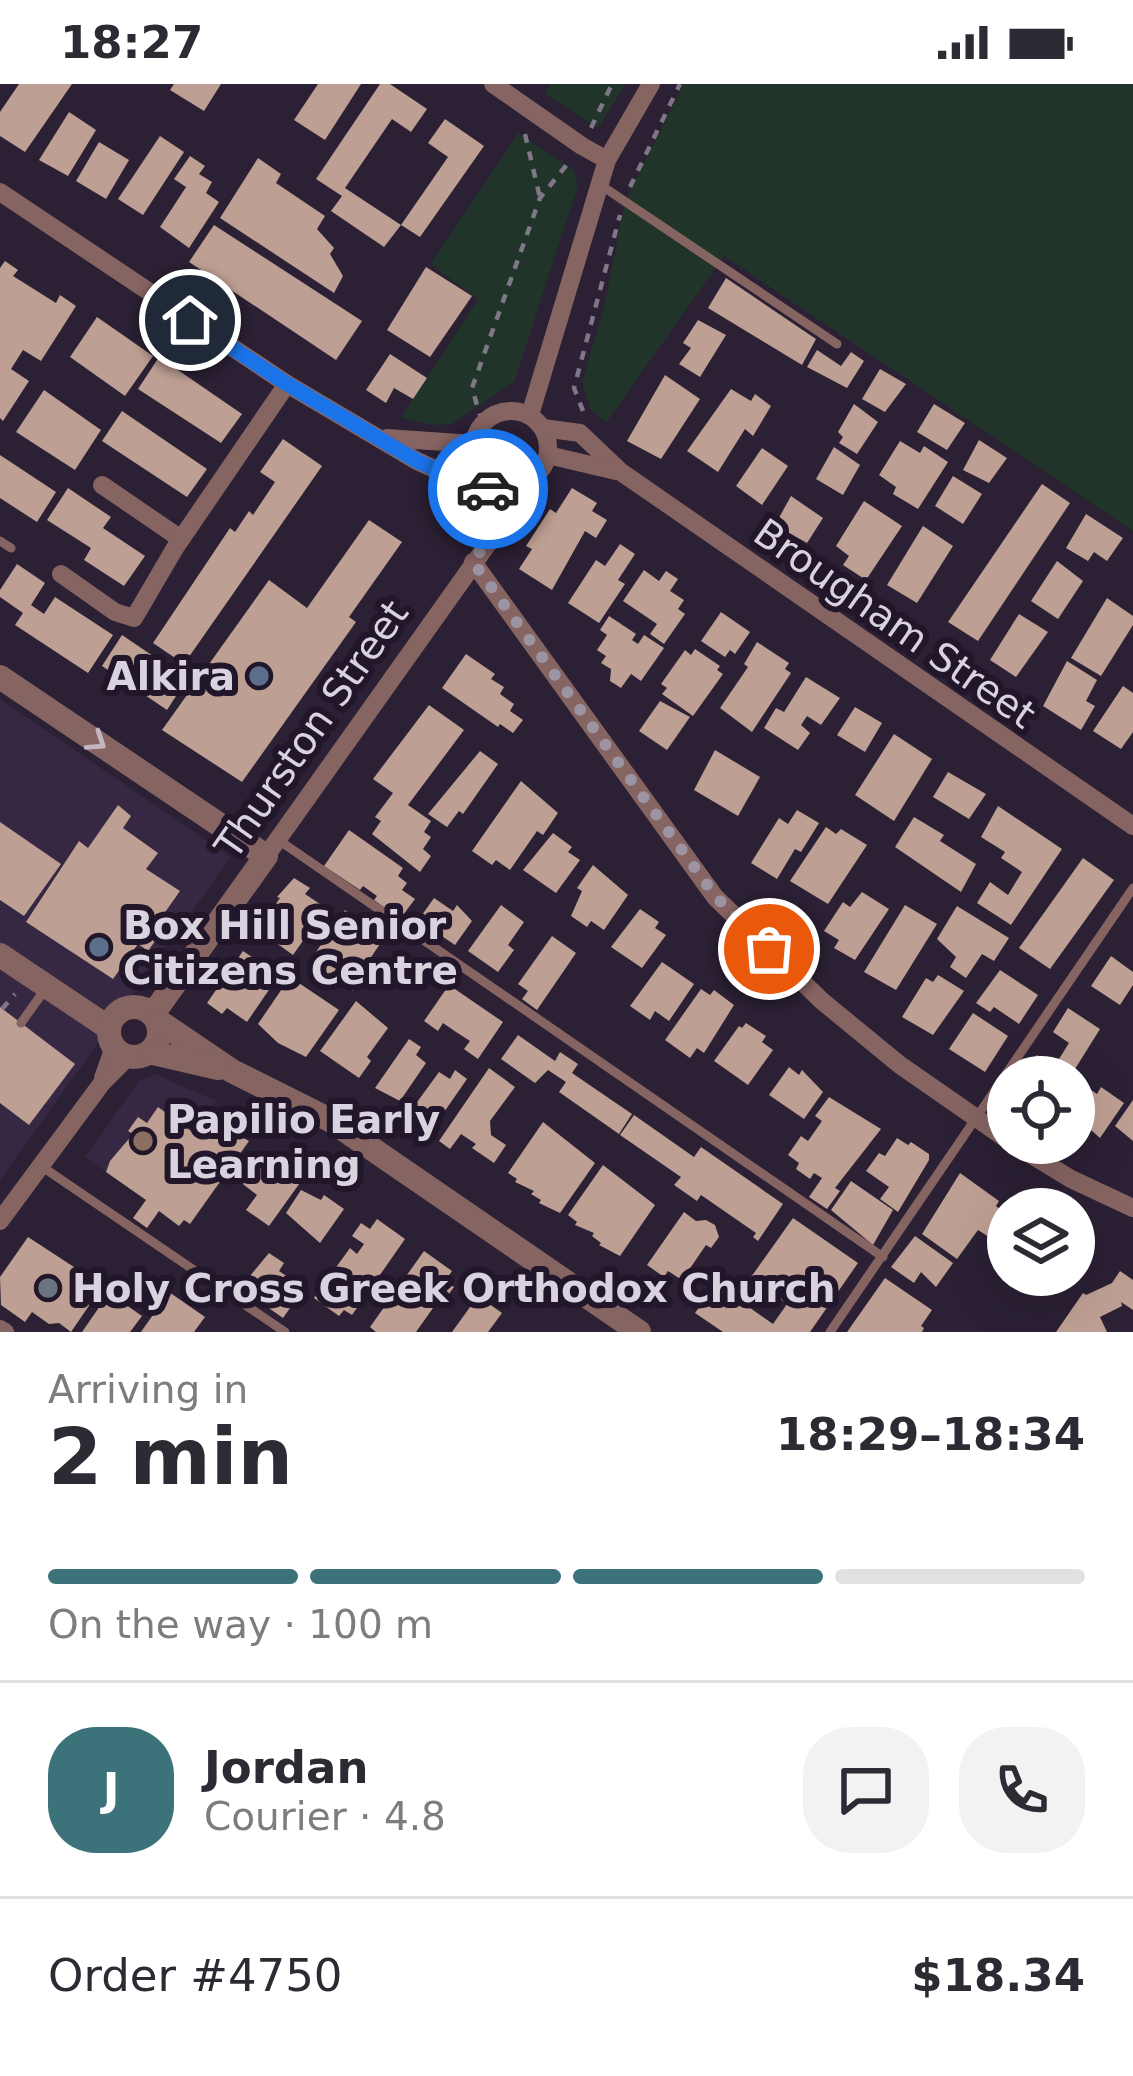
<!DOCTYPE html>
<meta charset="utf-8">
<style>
:root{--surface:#fff;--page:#f2f2f3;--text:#2b2b33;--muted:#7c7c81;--line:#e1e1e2;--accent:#3c737b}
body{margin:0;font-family:"DejaVu Sans",sans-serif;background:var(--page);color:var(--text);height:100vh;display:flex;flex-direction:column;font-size:45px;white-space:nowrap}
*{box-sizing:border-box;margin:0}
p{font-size:39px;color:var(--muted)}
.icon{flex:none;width:66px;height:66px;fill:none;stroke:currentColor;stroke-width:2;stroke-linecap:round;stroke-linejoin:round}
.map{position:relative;height:1248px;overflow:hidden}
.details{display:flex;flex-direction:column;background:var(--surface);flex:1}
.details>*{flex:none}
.tools{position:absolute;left:987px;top:972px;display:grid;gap:24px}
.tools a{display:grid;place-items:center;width:108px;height:108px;border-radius:50%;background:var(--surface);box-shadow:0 12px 48px #0002;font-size:60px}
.pin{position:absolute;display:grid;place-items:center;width:102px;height:102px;color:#fff;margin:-51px;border:6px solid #fff;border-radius:50%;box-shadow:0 3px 12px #0007}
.courier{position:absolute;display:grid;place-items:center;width:120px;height:120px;margin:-60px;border:9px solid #1a73e8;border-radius:50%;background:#fff;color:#222;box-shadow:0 3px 15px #0007}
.summary em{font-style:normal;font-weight:700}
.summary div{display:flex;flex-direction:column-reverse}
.summary{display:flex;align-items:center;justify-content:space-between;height:204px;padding:0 48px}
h1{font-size:78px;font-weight:700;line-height:90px}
.bar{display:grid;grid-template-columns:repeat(4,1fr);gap:18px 12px;align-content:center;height:144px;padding:0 48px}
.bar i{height:15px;border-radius:9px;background:var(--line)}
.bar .selected{background:var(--accent)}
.bar p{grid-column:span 4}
.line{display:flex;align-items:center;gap:30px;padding:0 48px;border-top:3px solid var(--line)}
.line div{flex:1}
.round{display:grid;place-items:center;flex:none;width:126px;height:126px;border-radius:48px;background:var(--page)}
.status{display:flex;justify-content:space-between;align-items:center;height:84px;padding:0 60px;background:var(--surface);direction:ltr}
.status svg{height:33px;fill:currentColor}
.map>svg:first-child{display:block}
</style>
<div class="status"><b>18:27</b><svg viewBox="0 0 49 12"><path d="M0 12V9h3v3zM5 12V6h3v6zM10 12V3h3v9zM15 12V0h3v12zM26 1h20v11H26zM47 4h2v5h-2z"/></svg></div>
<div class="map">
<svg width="1133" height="1248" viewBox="0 0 1133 1248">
<rect width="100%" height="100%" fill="#2b2034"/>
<g fill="#362742">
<polygon points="0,615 231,773 0,1096"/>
<polygon points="155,990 216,1017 146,1116 85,1073 139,997"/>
</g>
<g fill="#21342a">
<polygon points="551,0 626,0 598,44 545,10"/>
<polygon points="684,0 1133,0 1133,447 724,172 606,339 590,325 582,298 605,219 625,117"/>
<polygon points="518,49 574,86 578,102 514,298 452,340 433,341 401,334 478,215 430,180"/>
</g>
<g fill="#be9f93">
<polygon points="19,0 72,0 25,68 0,52 0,28"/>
<polygon points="174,0 221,0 204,27 170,6"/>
<polygon points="318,0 361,0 325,56 294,36"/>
<polygon points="380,0 390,0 427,25 411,48 392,35 345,104 401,141 384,163 331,127 342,112 316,95"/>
<polygon points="69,28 96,46 68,92 39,76"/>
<polygon points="445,35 484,62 420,153 401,141 448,73 428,59"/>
<polygon points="160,52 184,68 143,131 118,115"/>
<polygon points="99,58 129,76 106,115 76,97"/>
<polygon points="190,72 205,82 199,90 212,98 206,109 219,118 189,164 160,143 186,103 174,95"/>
<polygon points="258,74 281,90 276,99 325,132 317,145 334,164 330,170 343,192 334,209 220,134"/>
<polygon points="214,141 362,237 336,276 189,178"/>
<polygon points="5,177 18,186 13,192 56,219 60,211 76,222 41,277 23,266 11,285 29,297 3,337 0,334 0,184"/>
<polygon points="426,183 472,212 430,273 387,246"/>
<polygon points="726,194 816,255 802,281 708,224"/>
<polygon points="97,233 153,272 125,312 70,273"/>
<polygon points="698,236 726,251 700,293 679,280 691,264 683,259"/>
<polygon points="817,266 841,282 851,268 864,277 847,304 807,283"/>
<polygon points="390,270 427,294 413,315 394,304 386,319 366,306"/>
<polygon points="159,273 242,330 221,359 138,305"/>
<polygon points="880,285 906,300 885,328 862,315"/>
<polygon points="665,291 700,315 661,375 627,357"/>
<polygon points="731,305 751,317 755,310 771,322 753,352 745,345 718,388 687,367"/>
<polygon points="44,306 101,346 75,386 16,348"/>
<polygon points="854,320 878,338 857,370 839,359 843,353 838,348"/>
<polygon points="934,320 965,339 947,366 917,348"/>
<polygon points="122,327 207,385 187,413 102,357"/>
<polygon points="283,355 322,382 184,580 153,559 230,444 235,448 249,427 253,431 275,398 260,388"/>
<polygon points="979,356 1007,374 989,399 963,386"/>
<polygon points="900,357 920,369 924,362 948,378 918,425 893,410 896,403 879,391"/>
<polygon points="834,363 860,381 843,411 816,395"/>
<polygon points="762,364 788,382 762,421 736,402"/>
<polygon points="0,371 56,408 37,438 0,414"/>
<polygon points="953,392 982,410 963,440 935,422"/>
<polygon points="1042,400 1070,419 978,557 948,538"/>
<polygon points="68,404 111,433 103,444 145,472 124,502 84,476 91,464 47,436"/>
<polygon points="572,404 597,419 592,427 607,436 596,454 585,447 552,506 519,485 532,465 526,462 550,425 556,429"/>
<polygon points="791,412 823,434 807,459 775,441"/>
<polygon points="864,417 902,442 866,496 843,481 849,472 836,462"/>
<polygon points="1086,430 1123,454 1107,477 1094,468 1088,477 1066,464"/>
<polygon points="369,436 402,458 349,533 356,538 242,698 162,646 269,496 307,524"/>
<polygon points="923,442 953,462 917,519 887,501"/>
<polygon points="620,460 635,470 618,496 625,500 599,539 568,519 596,476 605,482"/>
<polygon points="1057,477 1083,497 1058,535 1031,517"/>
<polygon points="17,480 45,499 31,521 44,530 55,513 113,551 88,589 15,541 23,529 0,513 0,506"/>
<polygon points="644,486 659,497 666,487 678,495 670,507 684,516 678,525 685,530 664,560 650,550 657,540 623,517"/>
<polygon points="1107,514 1133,532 1133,541 1101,592 1071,574"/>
<polygon points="721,528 750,548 735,570 730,566 725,573 701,557"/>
<polygon points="1019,530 1048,548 1016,593 990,576"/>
<polygon points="609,532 636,550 632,556 638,560 644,551 664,564 641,597 631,590 621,604 610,597 611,585 601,579 606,572 597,566 607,551 600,546"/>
<polygon points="122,551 187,595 167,626 102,582"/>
<polygon points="757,558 789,579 785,585 791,589 752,648 720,624 748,583 744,580"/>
<polygon points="695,565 720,582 717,586 723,590 693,632 662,610 667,604 661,600 685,566 691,571"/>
<polygon points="466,570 495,590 491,595 504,603 500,610 514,620 510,627 523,636 513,649 500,640 498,643 442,604"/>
<polygon points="1067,577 1097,596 1086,617 1095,622 1081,646 1043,622"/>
<polygon points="806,593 840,614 821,641 807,632 801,641 810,649 798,666 764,644 776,624 784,628"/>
<polygon points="1123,602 1133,609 1133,648 1121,665 1093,647"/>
<polygon points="660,617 690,633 667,666 639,647"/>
<polygon points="429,621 464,646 408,721 431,737 424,748 431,753 423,765 431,772 420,788 372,750 381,737 375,733 393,709 373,695"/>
<polygon points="855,623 882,639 865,668 837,651"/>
<polygon points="894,650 932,675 894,737 855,711"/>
<polygon points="715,666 760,693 738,732 694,706"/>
<polygon points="480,667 498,680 463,730 459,727 447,743 428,730"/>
<polygon points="948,688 986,710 969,735 933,713"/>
<polygon points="521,697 558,729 543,751 537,747 510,786 496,776 492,781 472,767"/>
<polygon points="118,721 131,732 123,744 158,769 146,785 180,807 161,834 167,840 148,867 138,860 113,895 26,838 79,757 88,764"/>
<polygon points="998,722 1062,765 1011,841 977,819 990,798 1008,811 1022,788 1001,774 1005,768 981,753"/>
<polygon points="797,726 819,739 801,768 795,765 777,795 751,779 779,734 788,740"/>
<polygon points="914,733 944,751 940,757 976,780 961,808 895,763"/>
<polygon points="0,738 61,780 24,832 0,816"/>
<polygon points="826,743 836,750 841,745 867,761 828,820 790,797"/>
<polygon points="349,746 403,784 398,792 407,799 402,806 415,815 400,835 374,816 377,812 363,802 360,806 324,782"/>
<polygon points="553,749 572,763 568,768 580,776 556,809 523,786"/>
<polygon points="1083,774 1114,796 1050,885 1019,864"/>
<polygon points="593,781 628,811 604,846 591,837 587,843 571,832 582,807 577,804"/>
<polygon points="294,794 310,804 305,810 326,824 293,871 258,846 268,826 270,828 280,814 277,813"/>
<polygon points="862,808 889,825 855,876 834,864 839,856 824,847 843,818 850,823"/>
<polygon points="434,814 453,827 457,821 472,837 455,861 427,842 430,837 422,831"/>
<polygon points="501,821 524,838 508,861 514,866 498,888 468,867"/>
<polygon points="905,821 937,840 896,906 864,888"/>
<polygon points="957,822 1009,854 994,877 982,870 966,894 950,883 956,873 937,855"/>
<polygon points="640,825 659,838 655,844 666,851 642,884 611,863"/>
<polygon points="345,826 384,854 363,885 367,888 353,907 345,901 347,897 340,892 337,897 309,878"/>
<polygon points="552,852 576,869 537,926 522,915 528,907 518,900"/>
<polygon points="243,867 279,891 247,938 227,924 222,930 207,919"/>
<polygon points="1111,872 1133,888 1133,901 1120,921 1091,902"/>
<polygon points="662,878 694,900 669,937 655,927 650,936 630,922"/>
<polygon points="1000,886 1038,911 1019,940 994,923 990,928 976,919"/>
<polygon points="938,891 964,907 933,951 902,933 926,894 933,898"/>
<polygon points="290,893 339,926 306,973 278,959 258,940"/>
<polygon points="449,901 503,938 478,975 464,965 470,957 456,948 443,939 438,947 424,937"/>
<polygon points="701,905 710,911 714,906 734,921 704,969 697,964 690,974 665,956"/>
<polygon points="356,917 388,944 367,973 371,977 359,994 320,967"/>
<polygon points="0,923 75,980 29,1041 0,1019"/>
<polygon points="1068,924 1100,945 1070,993 1022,993 1037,971 1054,983 1069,959 1053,948"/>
<polygon points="973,929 1008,952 985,988 949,965"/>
<polygon points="746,939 766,952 762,958 773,966 748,1001 714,977 739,942 742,944"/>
<polygon points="518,951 555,977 560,968 578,980 572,989 632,1030 619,1050 559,1008 566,998 548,986 535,999 501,975"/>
<polygon points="409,955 421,963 416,971 426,979 400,1017 375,1004"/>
<polygon points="789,983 799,991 802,986 823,1008 804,1035 769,1011"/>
<polygon points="489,984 515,1003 490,1037 491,1051 506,1061 494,1079 472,1064 476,1060 461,1050 450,1065 439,1057"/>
<polygon points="455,986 467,995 433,1044 412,1025 439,988 450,995"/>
<polygon points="1085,1002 1097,1010 1101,1003 1124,1019 1100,1054 1074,1031 1074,1019"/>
<polygon points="829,1013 881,1045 835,1104 840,1107 827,1125 809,1113 822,1094 814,1089 810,1095 796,1085 799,1079 788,1071 801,1052 808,1057 822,1037 815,1032"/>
<polygon points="1133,1016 1133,1057 1115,1042"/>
<polygon points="176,1021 191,1032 184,1042 194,1049 205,1033 249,1057 190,1140 184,1136 179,1142 159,1127 147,1144 133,1134 146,1116 106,1088 110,1077 133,1050 128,1047 138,1033 147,1039 158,1023 169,1031"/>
<polygon points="634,1031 694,1073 701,1063 783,1120 758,1157 753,1153 756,1149 701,1111 697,1117 674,1101 681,1093 620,1051"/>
<polygon points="543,1038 595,1079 560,1129 539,1119 541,1116 531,1110 534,1107 515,1098 517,1095 508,1089"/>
<polygon points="897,1054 908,1061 911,1058 929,1070 929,1076 898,1128 880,1115 889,1103 866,1087 879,1069 885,1072"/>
<polygon points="260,1067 302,1096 269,1142 246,1126 257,1111 239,1097"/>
<polygon points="603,1081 655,1121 620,1172 599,1161 601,1159 592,1152 594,1149 575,1141 577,1138 568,1131"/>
<polygon points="960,1089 999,1117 996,1122 1005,1129 989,1153 978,1146 957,1175 922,1150"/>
<polygon points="851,1097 893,1126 873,1161 831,1126"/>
<polygon points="301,1106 321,1116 324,1111 344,1125 320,1159 286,1129"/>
<polygon points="684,1128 696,1137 706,1136 715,1141 719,1153 711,1164 706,1161 682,1196 668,1187 664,1193 647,1181"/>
<polygon points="793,1134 858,1179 810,1248 723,1248 695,1229 716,1200 773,1240 787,1220 778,1214 773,1222 744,1203"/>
<polygon points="377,1135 405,1155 352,1231 344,1226 339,1232 314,1214 350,1164 357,1170 364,1160 352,1152 361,1139 370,1145"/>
<polygon points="1008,1135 1008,1178 988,1163"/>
<polygon points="915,1152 953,1179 936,1203 921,1188 914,1199 891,1183"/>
<polygon points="28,1153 100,1200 93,1207 97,1210 71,1248 59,1239 49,1240 32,1228 25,1238 1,1221 0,1193"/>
<polygon points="424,1167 452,1187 445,1197 454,1203 444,1217 433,1208 426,1218 433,1224 416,1248 376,1248 370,1243"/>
<polygon points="269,1169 284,1179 279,1187 304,1204 283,1234 240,1204"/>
<polygon points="1120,1187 1133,1196 1133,1226 1121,1218 1122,1222 1100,1233 1107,1248 1056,1248 1083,1209 1086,1211 1112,1199"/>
<polygon points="885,1194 932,1226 921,1242 924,1244 922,1248 847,1248"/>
<polygon points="169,1208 205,1233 194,1248 141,1248"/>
<polygon points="109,1209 142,1232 130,1248 82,1248"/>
<polygon points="478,1212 502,1229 488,1248 452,1248"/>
</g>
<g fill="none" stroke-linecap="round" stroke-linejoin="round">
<g stroke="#7f7687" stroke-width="4.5" stroke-dasharray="9 9" stroke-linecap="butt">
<polyline points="591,44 612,0"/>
<polyline points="525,50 540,114"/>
<polyline points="630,103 680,0"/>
<polyline points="583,327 574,304 620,131"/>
<polyline points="482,338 472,304 540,114 569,78"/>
<polyline points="2,925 15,910"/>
</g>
<g stroke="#866462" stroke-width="9">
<polyline points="599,100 837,260"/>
<polyline points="0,457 11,464"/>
<polyline points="277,755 883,1173"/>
<polyline points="21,939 44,907"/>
<polyline points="41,1082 285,1248"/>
<polyline points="830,1248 1133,804"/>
</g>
<g stroke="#866462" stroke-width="18">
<polyline points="493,0 582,62 607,76"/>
<polyline points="0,108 287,300 417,377 448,391 482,388"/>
<circle cx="511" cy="364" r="37"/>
<polyline points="530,331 607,76 651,0"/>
<polyline points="543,344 580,349 621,388 1133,742"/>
<polyline points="387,354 473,360"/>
<polyline points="548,371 616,387"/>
<polyline points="102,401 181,455"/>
<polyline points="486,455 487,393"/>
<polyline points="473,478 715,813 822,917 900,981 1008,1056"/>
<polyline points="61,490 115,528 134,534 175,464 287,300"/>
<polyline points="266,772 539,388"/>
<polyline points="103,994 114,963"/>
<polyline points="1012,1059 1071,1095 1133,1124"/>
<polyline points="0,1137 102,999 129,972"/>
<polyline points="0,1245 5,1248"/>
</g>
<g stroke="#866462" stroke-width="24">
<polyline points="0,593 266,772 153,930"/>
<polyline points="0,871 109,944"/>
<circle cx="134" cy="948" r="25"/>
<polyline points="157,936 232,987 330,1036 639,1248"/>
<polyline points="149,968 218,984"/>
</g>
</g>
<defs><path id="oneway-chevron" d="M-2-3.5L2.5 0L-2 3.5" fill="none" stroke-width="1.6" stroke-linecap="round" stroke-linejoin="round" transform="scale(3)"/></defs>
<use stroke="#c4b6c0" href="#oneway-chevron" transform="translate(97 658) rotate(34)"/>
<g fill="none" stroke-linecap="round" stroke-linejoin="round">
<polyline stroke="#9c94a3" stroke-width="12" stroke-dasharray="0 21.6" points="488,405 485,460 473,478 716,813 769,865"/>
<polyline stroke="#1a73e8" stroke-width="15" points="190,236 287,300 417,377 448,391 482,388 487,393 488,405"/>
</g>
<g fill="#5c6f8a" stroke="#21162a" stroke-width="4.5">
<circle cx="259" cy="592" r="12"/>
<circle cx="99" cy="863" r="12"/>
</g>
<circle fill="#8d6e63" stroke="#21162a" stroke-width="4.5" cx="143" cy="1057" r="12"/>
<circle fill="#6b7280" stroke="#21162a" stroke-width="4.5" cx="48" cy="1204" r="12"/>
<g text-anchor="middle" stroke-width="12" stroke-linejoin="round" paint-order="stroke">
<g font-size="39" fill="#d9d2df" stroke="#21162a">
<text transform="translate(895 539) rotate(35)" y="14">Brougham Street</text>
<text transform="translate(311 645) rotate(-55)" y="14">Thurston Street</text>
</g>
<g font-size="39" font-weight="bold" fill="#d9d2df" stroke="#21162a" text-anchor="start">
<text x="235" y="606" text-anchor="end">Alkira</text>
<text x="123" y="855">Box Hill Senior<tspan x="123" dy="45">Citizens Centre</tspan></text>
<text x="167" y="1049">Papilio Early<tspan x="167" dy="45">Learning</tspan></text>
<text x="72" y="1218">Holy Cross Greek Orthodox Church</text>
</g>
</g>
</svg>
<div class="tools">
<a><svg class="icon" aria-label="locate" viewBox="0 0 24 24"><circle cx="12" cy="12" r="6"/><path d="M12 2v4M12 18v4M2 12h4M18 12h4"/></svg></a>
<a><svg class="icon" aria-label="layers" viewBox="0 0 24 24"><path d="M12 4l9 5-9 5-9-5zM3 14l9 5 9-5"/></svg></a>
</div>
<div class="pin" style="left:769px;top:865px;background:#ea580c"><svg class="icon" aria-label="bag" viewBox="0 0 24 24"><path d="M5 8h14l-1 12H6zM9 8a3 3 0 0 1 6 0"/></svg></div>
<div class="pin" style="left:190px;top:236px;background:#1f2937"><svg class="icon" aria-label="home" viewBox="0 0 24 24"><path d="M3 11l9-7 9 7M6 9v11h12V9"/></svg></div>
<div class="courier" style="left:488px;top:405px"><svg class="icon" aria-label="car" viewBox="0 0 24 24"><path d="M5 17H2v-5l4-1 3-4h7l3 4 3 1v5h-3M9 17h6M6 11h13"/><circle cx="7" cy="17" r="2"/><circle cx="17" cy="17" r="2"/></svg></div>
</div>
<section class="details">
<div class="summary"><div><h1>2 min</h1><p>Arriving in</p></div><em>18:29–18:34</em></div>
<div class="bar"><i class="selected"></i><i class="selected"></i><i class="selected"></i><i></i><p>On the way · 100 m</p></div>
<div class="line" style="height:216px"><b class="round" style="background:var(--accent);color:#fff">J</b><div><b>Jordan</b><p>Courier · 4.8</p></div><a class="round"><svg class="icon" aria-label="chat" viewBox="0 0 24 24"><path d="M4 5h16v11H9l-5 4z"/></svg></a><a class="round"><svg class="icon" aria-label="phone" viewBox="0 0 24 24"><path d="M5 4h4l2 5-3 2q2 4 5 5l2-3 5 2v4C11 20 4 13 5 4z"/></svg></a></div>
<div class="line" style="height:156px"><div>Order #4750</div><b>$18.34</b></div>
</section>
